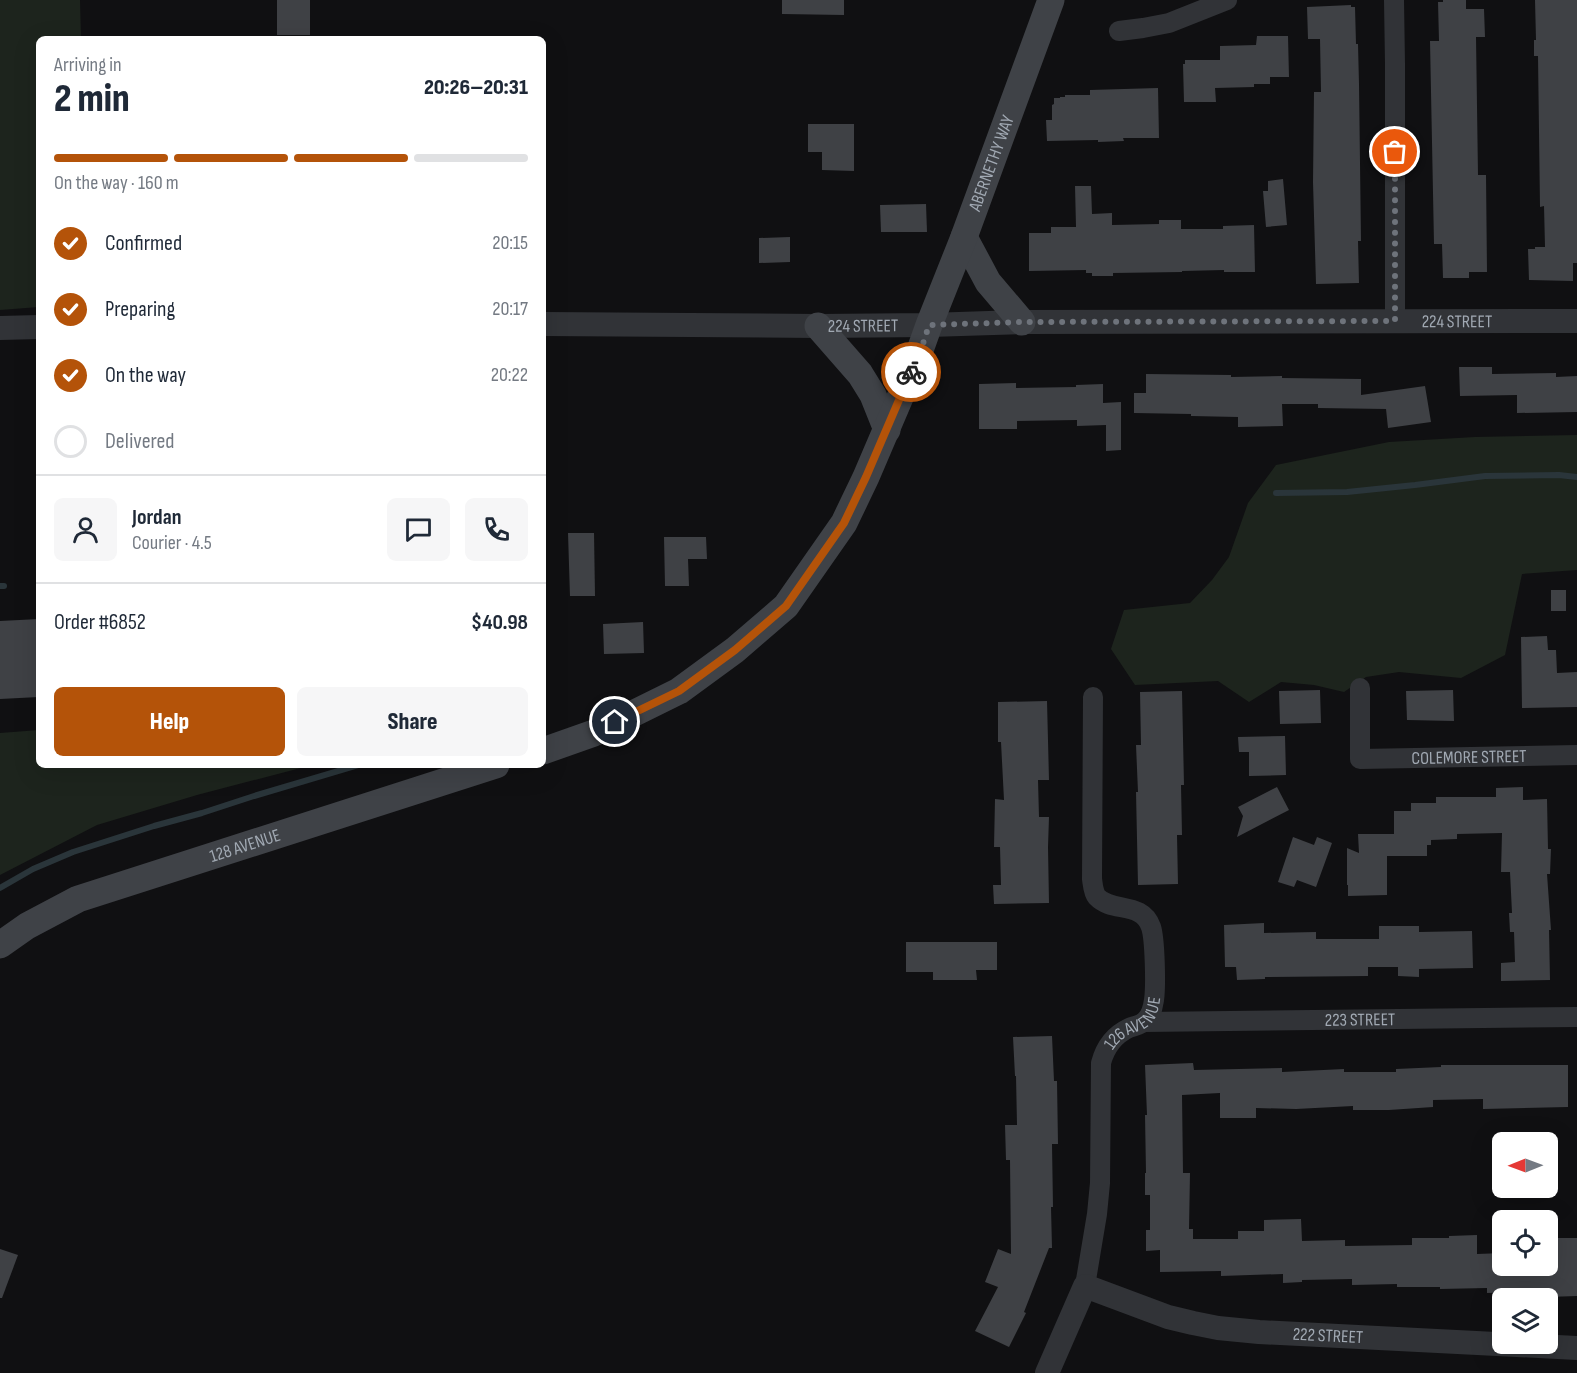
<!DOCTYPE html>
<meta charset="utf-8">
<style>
:root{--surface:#fff;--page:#f6f6f7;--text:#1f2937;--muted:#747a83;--line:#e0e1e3;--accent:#b45309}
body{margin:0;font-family:"Sofia Sans Condensed",sans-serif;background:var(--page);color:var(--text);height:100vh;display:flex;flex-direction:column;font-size:22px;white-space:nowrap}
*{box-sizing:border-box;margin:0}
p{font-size:20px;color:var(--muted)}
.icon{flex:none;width:33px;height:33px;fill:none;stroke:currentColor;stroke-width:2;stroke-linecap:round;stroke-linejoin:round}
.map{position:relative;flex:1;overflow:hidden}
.drawer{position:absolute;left:36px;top:36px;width:510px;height:732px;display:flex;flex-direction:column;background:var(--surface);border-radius:9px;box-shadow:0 6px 24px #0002}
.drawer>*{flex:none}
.needle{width:39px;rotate:269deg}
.tools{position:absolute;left:1492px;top:1132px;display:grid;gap:12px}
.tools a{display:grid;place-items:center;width:66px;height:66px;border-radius:9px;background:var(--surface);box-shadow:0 6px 24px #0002;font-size:30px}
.pin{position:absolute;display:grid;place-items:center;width:51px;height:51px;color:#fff;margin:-26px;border:3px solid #fff;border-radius:50%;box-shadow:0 2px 6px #0007}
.courier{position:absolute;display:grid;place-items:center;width:60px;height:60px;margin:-30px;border:4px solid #b45309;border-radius:50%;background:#fff;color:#222;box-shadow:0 2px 8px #0007}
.overview em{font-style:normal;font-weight:800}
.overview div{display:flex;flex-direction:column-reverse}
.overview{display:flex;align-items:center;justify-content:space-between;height:102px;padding:0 18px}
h1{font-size:39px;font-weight:800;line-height:45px}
.bar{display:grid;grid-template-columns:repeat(4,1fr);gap:9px 6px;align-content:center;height:72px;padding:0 18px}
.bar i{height:8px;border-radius:4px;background:var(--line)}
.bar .on{background:var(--accent)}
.bar p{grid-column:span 4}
.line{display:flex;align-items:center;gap:15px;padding:0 18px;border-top:2px solid var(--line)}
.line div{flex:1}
.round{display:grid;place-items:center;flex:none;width:63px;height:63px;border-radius:9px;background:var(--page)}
ol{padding:0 18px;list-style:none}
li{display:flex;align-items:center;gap:18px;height:66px}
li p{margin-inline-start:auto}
li .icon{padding:6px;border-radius:50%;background:var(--accent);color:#fff;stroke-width:4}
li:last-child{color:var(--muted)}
li i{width:33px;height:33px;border:3px solid var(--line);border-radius:50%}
.primary-button{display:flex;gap:12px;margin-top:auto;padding:12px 18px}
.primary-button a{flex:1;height:69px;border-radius:9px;background:var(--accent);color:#fff;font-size:24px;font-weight:800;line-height:69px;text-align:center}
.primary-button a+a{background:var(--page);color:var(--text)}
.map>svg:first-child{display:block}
</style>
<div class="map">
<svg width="1577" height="1373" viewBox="0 0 1577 1373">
<rect width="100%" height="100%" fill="#101012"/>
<g fill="#1d241d">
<polygon points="0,0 80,0 81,39 39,39 39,307 0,310"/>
<polygon points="1577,435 1577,570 1522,574 1505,655 1461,678 1399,672 1366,677 1344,692 1314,685 1281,682 1249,702 1218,681 1135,685 1111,649 1124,610 1190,603 1212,580 1229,557 1248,503 1276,465 1389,442 1475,437"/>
<polygon points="39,730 39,765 312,765 197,795 97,825 0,875 0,733"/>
</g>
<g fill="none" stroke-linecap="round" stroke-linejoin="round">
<g stroke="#2a353a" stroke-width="6">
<polyline points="1276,493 1347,492 1415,485 1485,476 1559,475 1577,477"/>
<polyline points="0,586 4,586"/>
<polyline points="0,888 33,869 73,852 154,826 202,813 254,796 358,765"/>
</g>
</g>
<g fill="#3f4145">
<rect x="277" y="0" width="33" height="35"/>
<polygon points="782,0 844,0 844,15 782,14"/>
<polygon points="1443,0 1466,0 1466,9 1484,9 1485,37 1476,37 1478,175 1486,175 1487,272 1469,272 1469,278 1443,278 1442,244 1434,244 1430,41 1439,41 1438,2 1443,2"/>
<polygon points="1535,0 1577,0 1577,263 1573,263 1573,281 1529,280 1528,249 1535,249 1535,247 1545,247 1544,206 1540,207 1538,56 1534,56 1534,40 1536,40"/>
<polygon points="1351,5 1351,7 1355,7 1356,44 1358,44 1359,84 1361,241 1358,241 1359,283 1316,284 1313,182 1314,92 1321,92 1320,39 1308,39 1307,7"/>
<polygon points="1257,36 1288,36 1289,77 1270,77 1270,84 1254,84 1254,87 1215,88 1216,102 1184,102 1183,64 1185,64 1185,60 1220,60 1220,46 1256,45"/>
<polygon points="1158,88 1159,138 1123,138 1124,141 1098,142 1098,140 1047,141 1046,120 1052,120 1052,105 1054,104 1054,98 1060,98 1060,97 1065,97 1065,95 1090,95 1090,90"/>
<polygon points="808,124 854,124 854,171 822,170 822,152 808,152"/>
<polygon points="1283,179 1287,225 1266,227 1263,191 1268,191 1268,181"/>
<polygon points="1075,186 1091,186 1092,214 1112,213 1112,225 1159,224 1159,220 1181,220 1181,229 1223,229 1223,226 1254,225 1255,272 1224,272 1224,270 1182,271 1182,272 1113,273 1113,276 1092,276 1092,273 1086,273 1086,270 1029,271 1029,233 1051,233 1051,227 1076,227"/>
<polygon points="926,204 927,232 881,232 880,205"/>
<polygon points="790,237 790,262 759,263 759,238"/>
<polygon points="1459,367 1492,367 1492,374 1556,373 1556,377 1577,376 1577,412 1517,413 1517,395 1460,396"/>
<polygon points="1146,374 1231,375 1231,377 1282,376 1282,378 1361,379 1361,395 1425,386 1431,422 1388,428 1386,409 1318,408 1318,404 1282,404 1283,426 1238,427 1238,417 1191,416 1191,414 1134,413 1134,393 1146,393"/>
<polygon points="1016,383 1016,388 1076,387 1076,385 1103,384 1103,403 1121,402 1121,450 1106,451 1106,425 1077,426 1077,420 1017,421 1017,429 979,429 979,384"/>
<polygon points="568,533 594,533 595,596 570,596"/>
<polygon points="664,537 706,537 707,559 688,559 689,586 665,586"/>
<rect x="1551" y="590" width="15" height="21"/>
<polygon points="39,619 39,697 0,699 0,621"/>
<polygon points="643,622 644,653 604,654 603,624"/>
<polygon points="1547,636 1548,650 1556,650 1557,673 1577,672 1577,707 1522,708 1521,637"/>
<polygon points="1320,690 1321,723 1280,724 1279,691"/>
<polygon points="1453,690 1454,721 1407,720 1406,691"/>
<polygon points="1182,691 1184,785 1181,785 1182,835 1177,835 1178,884 1138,885 1136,792 1138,792 1136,745 1141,745 1140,692"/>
<polygon points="1047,701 1049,780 1038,780 1039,817 1049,817 1048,847 1049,903 994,904 993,885 1001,885 1000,847 994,847 995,799 1004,800 1001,742 998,742 998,702"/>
<polygon points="1285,736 1286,775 1249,776 1249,752 1239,752 1238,737"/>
<polygon points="1277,787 1289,810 1237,837 1243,816 1238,807"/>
<polygon points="1523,787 1523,800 1547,799 1548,849 1551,849 1550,874 1547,874 1551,930 1549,930 1550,980 1501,981 1501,963 1515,962 1514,932 1510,932 1509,913 1512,913 1510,872 1501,872 1502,833 1457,834 1457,839 1431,840 1431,845 1427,845 1427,856 1387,856 1387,895 1348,896 1348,885 1347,885 1347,848 1359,853 1358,834 1394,834 1394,811 1411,811 1411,803 1436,803 1436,797 1496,797 1496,788"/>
<polygon points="1293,837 1314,845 1317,837 1332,843 1316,887 1297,880 1294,887 1278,882"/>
<polygon points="1264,923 1264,933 1316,932 1316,939 1379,939 1379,926 1419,926 1419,932 1472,931 1473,968 1419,969 1419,977 1398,976 1398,967 1368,967 1368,976 1265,977 1265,979 1237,980 1236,967 1225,967 1224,925"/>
<polygon points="906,942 997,942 997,970 976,970 977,980 933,980 933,972 906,972"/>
<polygon points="1052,1036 1054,1081 1057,1081 1058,1144 1052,1144 1053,1207 1051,1207 1052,1248 1049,1248 1024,1312 1026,1313 1009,1347 975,1331 998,1287 985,1282 998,1249 1011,1254 1010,1160 1006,1160 1005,1125 1017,1125 1016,1076 1015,1076 1013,1037"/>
<polygon points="1193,1063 1194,1070 1282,1068 1282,1072 1344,1069 1344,1072 1396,1072 1396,1069 1441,1067 1441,1065 1568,1065 1568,1107 1483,1109 1483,1099 1433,1100 1433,1107 1389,1110 1353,1110 1353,1106 1296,1109 1256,1108 1256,1118 1220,1118 1220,1093 1182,1095 1183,1173 1190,1173 1189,1229 1193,1229 1193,1239 1238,1239 1238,1231 1264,1231 1264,1220 1301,1219 1302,1241 1345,1240 1345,1246 1412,1245 1412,1238 1449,1238 1449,1236 1477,1235 1477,1254 1503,1253 1503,1266 1548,1266 1548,1238 1577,1238 1577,1296 1548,1297 1548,1291 1487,1293 1487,1288 1440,1289 1440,1287 1397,1287 1397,1284 1352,1285 1352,1279 1302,1280 1302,1282 1283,1283 1283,1274 1221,1276 1221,1271 1160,1272 1160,1250 1146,1251 1146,1230 1150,1230 1150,1195 1145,1195 1145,1173 1146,1173 1145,1115 1147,1115 1145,1065"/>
<polygon points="0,1249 18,1255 2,1298 0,1298"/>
</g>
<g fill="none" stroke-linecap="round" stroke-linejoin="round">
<g stroke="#313337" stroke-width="20">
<polyline points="1394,0 1395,64 1395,321"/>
<polyline points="1119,31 1143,28 1169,23 1227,0"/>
<path id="s1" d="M 1360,688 L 1360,759 L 1577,755"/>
<path id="s2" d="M 1144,1022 L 1577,1017"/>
<path id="s3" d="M 1085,1286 L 1097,1214 L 1100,1183 L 1101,1063 C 1105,1048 1114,1035 1129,1028 C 1134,1026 1141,1025 1145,1021 C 1151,1016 1153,1007 1154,1000 C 1156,986 1155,939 1151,927 C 1142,901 1112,913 1097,897 C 1093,892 1093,885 1092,879 L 1093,697"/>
</g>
<g stroke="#313337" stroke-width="24">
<path id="s4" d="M 543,324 L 818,326 L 929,325 L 1022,322 L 1577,321"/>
<polyline points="0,328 39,327"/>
<path id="s5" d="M 1047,1373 L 1085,1286 L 1168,1317 L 1193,1323 L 1218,1328 L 1259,1332 L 1577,1348"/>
</g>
<g stroke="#3f4247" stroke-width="27">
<polyline points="964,237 988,282 1022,322"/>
<polyline points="818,326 860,374 873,395 887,430"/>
<path id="s6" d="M 543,751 L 594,733 L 679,691 L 735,650 L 786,606 L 844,523 L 866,477 L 919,353 L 929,325 L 964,237 L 1051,0"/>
<path id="s7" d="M 0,945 L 27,926 L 78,899 L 496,765"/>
</g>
</g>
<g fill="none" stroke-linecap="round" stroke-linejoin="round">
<polyline stroke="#6e737b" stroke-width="6" stroke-dasharray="0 10.8" points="911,372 920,353 929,325 1022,322 1395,321 1395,152"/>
<polyline stroke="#b45309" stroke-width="8" points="615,722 679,691 735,650 786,606 844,523 866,477 911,372"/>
</g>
<g text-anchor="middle" stroke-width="5" stroke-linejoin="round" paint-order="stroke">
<g font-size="18" fill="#a1a9b3" stroke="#0b0b0d">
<text dy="6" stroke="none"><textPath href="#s6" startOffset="776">ABERNETHY WAY</textPath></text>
<text dy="6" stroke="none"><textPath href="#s4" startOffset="914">224 STREET</textPath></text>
<text dy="6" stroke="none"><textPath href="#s4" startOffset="320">224 STREET</textPath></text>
<text dy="6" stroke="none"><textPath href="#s1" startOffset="180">COLEMORE STREET</textPath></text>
<text dy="6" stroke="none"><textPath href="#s7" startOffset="266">128 AVENUE</textPath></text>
<text dy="6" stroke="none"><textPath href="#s2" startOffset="216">223 STREET</textPath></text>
<text dy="6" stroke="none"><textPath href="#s3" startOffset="278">126 AVENUE</textPath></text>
<text dy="6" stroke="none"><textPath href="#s5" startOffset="345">222 STREET</textPath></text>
</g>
</g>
</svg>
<div class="tools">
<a><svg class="needle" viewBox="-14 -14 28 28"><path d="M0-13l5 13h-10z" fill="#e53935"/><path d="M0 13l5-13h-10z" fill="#747a83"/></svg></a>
<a><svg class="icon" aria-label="locate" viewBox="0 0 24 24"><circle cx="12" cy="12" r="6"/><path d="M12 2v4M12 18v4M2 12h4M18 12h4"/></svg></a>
<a><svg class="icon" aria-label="layers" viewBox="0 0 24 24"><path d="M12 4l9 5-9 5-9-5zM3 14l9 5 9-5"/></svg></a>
</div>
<div class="pin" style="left:1395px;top:152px;background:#ea580c"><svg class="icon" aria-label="bag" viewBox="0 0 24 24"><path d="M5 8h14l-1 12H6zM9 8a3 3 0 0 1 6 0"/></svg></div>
<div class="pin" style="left:615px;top:722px;background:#1f2937"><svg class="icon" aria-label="home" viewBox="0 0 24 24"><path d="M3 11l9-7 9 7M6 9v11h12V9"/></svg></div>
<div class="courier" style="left:911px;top:372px"><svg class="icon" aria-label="bike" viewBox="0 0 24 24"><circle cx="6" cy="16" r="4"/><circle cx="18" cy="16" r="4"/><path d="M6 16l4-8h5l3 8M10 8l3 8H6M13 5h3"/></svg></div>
<section class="drawer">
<div class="overview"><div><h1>2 min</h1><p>Arriving in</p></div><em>20:26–20:31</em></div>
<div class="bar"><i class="on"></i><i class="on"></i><i class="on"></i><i></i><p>On the way · 160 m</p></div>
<ol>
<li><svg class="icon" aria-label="check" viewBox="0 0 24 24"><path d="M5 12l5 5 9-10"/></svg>Confirmed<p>20:15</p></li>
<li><svg class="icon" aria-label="check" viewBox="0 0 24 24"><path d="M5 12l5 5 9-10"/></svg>Preparing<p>20:17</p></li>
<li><svg class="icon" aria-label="check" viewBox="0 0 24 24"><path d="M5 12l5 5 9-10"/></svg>On the way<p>20:22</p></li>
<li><i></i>Delivered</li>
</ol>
<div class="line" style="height:108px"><a class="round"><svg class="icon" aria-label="person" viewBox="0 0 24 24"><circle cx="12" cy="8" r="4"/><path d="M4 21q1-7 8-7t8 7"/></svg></a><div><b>Jordan</b><p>Courier · 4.5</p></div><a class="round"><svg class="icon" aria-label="chat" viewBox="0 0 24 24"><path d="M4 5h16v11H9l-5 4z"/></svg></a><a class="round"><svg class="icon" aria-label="phone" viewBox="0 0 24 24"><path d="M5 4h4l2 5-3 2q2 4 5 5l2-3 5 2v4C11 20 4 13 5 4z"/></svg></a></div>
<div class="line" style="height:78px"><div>Order #6852</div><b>$40.98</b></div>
<div class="primary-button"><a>Help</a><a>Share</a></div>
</section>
</div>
